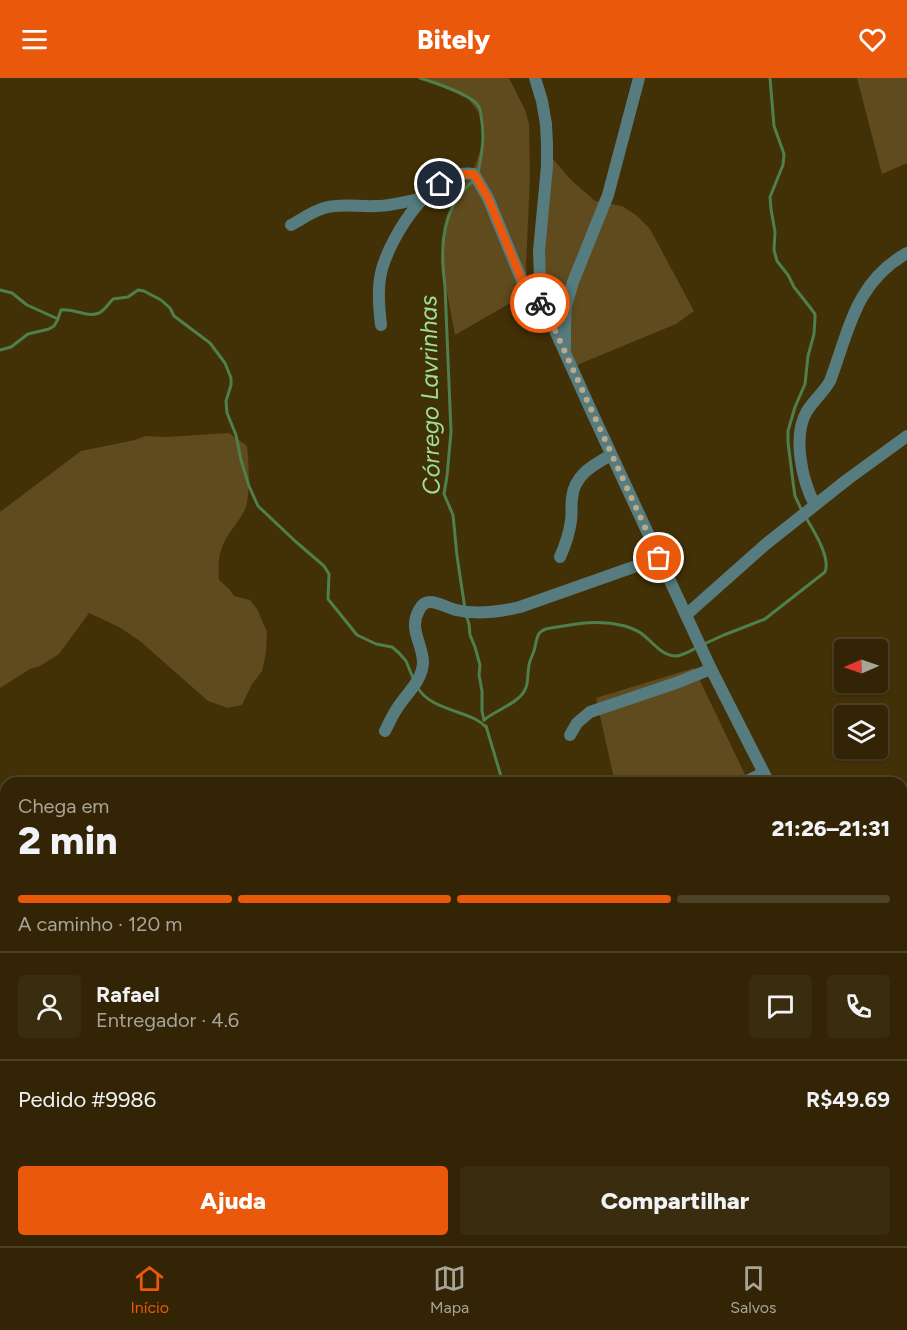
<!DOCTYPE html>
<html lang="pt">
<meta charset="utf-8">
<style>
:root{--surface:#322404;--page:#3a2c0e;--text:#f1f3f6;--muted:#a8a49a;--line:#4d4126;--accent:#ea580c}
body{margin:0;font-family:Figtree,sans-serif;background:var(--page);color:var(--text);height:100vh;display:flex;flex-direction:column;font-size:22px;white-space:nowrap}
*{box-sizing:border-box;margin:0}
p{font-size:20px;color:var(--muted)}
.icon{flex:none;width:33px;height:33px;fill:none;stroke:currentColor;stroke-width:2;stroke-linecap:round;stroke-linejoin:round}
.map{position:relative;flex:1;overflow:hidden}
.side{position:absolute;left:0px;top:699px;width:908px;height:470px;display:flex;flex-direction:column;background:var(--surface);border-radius:18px 18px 0 0;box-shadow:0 2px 4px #0004,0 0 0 2px var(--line)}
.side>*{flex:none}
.needle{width:39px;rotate:268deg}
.fabs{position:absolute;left:834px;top:561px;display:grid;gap:12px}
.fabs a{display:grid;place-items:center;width:54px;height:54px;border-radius:6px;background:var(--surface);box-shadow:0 2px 4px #0004,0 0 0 2px var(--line);font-size:30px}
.pin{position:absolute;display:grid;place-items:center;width:51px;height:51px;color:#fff;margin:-26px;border:3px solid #fff;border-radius:50%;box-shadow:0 2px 6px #0007}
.courier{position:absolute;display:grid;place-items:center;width:60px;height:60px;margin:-30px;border:4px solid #ea580c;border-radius:50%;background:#fff;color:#222;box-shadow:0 2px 8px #0007}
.summary em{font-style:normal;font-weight:800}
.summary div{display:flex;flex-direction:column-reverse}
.summary{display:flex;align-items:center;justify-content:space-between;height:102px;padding:0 18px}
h1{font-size:39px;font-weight:800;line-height:45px}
.bar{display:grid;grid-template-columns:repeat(4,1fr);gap:9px 6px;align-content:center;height:72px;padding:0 18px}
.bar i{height:8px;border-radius:4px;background:var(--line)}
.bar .on{background:var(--accent)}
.bar p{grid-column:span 4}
.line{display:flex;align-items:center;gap:15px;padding:0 18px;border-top:2px solid var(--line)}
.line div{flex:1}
.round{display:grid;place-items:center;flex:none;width:63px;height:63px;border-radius:6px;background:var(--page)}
.action{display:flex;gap:12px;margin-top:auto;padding:12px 18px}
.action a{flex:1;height:69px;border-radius:6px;background:var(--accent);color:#fff;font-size:24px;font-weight:800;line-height:69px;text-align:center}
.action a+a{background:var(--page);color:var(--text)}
header{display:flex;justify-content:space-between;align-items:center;height:78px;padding:0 18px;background:var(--accent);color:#fff;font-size:27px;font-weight:800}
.tabs{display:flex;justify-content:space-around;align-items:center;height:84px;border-top:2px solid var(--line);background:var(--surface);font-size:16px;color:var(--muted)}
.tabs a{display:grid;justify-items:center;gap:3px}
.tabs .on{color:var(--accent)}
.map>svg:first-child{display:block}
</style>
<header><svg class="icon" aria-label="menu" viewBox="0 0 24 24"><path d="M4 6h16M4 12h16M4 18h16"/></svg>Bitely<svg class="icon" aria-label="heart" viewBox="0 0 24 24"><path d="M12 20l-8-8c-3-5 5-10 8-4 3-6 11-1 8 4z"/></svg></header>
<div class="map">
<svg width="907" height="1168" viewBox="0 0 907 1168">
<rect width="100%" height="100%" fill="#423006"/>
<g fill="#604b1e">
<polygon points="418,0 509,0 525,32 529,46 530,99 526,187 528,215 455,257 441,182 446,140 475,88 484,62 482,39 467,19"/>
<polygon points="857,0 907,0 907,85 882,96"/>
<polygon points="551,79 571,102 595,123 622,128 636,137 650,151 694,233 676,246 577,287 545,214 543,148"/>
<path d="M 229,355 L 247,368 C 249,383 250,416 246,429 C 240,444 227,455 222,469 C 218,480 218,490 219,502 L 229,511 L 234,518 L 250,522 L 257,531 L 267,554 L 266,575 L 262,593 L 252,606 L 242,627 L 228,630 L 208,623 L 140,563 L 119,549 L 89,535 L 59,576 L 40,588 L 30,591 L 0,610 L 0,434 L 81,373 L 135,362 L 146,358 L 167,359 Z"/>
<polygon points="694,590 749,705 615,705 596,620"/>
<polygon points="0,815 6,819 6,1162 334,1163 332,1168 0,1168"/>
<polygon points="902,907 907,908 907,1168 871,1168 872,1163 902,1162"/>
<polygon points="700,1163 855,1163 854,1168 704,1168"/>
</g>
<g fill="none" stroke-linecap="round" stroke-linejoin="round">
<g stroke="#4e7f4c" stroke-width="3">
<path d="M 420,0 C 433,4 473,17 479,29 C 480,30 481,37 481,38 C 485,58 482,75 478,95"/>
<polyline points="770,0 774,48 784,76 783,87 770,119 771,131 775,154 774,172 777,183 788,197 794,209 809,228 815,236 815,240 814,256 808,278 805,306 795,329 788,353 788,364 793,404 795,418 802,433"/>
<polyline points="0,212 12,215 27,227 58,241"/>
<path d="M 0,272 L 11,269 L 28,256 L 49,251 L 54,248 L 57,243 L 61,232 C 73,230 87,240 99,235 C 105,232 109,225 113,221 L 128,219 L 138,212 L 144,213 L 161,222 L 170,230 L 174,238 L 210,265 L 225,285 L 231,300 L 231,307 L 226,323 L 227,335 L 236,357 L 241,382 L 249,408 L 258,428 L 295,463 L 324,488 L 329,496 L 328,521 L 357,557 L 376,566 L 392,569 L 399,575 L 406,583 L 413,600"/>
<path d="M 465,531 L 457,478 L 453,437 L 444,416 L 447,398 L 451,354 L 445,208 C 441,178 440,143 460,117 C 463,112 469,107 473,103"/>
<polyline points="466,537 469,546 470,557 475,569 480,587 479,597 482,613 482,633 484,642"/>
<path d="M 704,566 L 724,557 L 765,541 L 825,494 C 831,479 813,452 805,438"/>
<path d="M 417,608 C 426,628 457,632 475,641 C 479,643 483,646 486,649"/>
<path d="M 484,642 C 497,631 524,624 527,606 C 528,600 528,593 529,587 C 530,581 534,575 535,569 C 537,560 537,554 546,551 C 575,546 596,541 625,548 C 631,550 637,552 642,556 C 652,563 662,579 677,578 C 684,577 692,572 698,569"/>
<polyline points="486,648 503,705"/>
<polyline points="902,824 907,821"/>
<polyline points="0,1059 6,1066"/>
<polyline points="0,1162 6,1162"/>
<polyline points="141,1162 150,1168"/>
<polyline points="653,1162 688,1168"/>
<polyline points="333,1168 335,1162"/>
</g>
<g stroke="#577c7f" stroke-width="12">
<polyline points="535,0 542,23 546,46 547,66 547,88 539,173 540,201 544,228 594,339 711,591 769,705"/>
<path d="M 291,147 C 302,141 313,133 324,130 C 341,125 359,129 376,128 C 391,128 406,124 422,120"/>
<path d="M 381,247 C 379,229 377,209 382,191 C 391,158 433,89 474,96 L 488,120 L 525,210 L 544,228"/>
<polyline points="565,270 565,248 566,228 573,204 608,117 639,0"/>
<path d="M 815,427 C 802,403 792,358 807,333 C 814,322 824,314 830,303 C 849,253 855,204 907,175"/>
<path d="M 560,479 C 565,468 569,456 571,443 C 572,436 571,428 572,420 C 574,397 593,387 611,377"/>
<polyline points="686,537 766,466 848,401 907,358"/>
<path d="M 385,653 C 389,645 393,636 398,629 C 407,615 422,603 423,585 C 423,565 408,552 419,532 C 421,528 424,524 430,524 C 438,524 448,530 456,532 C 477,537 499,534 520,529 L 659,480"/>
<polyline points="570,657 577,645 590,634 676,605 711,591"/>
<polyline points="743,705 763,695"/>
<polyline points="902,860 907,863"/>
<polyline points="464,1168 466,1162"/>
<polyline points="873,1168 874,1162"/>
</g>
</g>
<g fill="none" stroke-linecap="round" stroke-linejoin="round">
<polyline stroke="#baaa8a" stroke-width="6" stroke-dasharray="0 10.8" points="540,225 544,228 659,480"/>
<polyline stroke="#ea580c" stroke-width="8" points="440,106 460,96 474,96 488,120 525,210 540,225"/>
</g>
<g text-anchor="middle" stroke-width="4.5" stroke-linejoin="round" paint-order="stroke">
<g font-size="24" font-style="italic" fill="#9be298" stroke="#423006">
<text transform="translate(430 317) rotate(-91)" y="8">Córrego Lavrinhas</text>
</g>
</g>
</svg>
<div class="fabs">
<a><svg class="needle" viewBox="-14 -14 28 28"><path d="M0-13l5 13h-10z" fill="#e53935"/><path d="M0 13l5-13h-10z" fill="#a8a49a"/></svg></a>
<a><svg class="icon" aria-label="layers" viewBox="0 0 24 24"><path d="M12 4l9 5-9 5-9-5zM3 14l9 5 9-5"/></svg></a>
</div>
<div class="pin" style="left:659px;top:480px;background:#ea580c"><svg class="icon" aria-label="bag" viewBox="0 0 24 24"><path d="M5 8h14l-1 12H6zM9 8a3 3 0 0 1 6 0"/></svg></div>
<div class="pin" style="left:440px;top:106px;background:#1f2937"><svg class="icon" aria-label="home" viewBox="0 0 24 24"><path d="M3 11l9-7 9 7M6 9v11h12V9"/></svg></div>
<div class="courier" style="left:540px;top:225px"><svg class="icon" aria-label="bike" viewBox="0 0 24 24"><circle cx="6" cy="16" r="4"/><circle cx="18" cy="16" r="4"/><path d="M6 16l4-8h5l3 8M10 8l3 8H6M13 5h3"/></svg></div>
<section class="side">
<div class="summary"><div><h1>2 min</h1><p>Chega em</p></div><em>21:26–21:31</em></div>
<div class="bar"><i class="on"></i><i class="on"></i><i class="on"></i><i></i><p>A caminho · 120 m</p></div>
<div class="line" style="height:108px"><a class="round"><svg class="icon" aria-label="person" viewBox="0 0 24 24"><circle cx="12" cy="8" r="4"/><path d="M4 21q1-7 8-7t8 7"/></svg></a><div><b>Rafael</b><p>Entregador · 4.6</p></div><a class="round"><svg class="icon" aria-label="chat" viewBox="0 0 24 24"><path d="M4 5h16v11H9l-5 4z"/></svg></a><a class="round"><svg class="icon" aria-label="phone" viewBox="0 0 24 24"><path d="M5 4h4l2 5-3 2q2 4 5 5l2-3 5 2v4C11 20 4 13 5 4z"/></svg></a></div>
<div class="line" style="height:78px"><div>Pedido #9986</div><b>R$49.69</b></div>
<div class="action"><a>Ajuda</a><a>Compartilhar</a></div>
</section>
</div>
<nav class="tabs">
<a class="on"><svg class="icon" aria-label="home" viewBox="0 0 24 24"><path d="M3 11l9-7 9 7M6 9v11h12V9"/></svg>Início</a>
<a><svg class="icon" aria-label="map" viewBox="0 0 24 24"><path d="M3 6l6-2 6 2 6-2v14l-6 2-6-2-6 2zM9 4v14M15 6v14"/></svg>Mapa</a>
<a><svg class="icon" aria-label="saved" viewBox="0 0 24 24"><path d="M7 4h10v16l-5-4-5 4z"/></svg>Salvos</a>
</nav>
